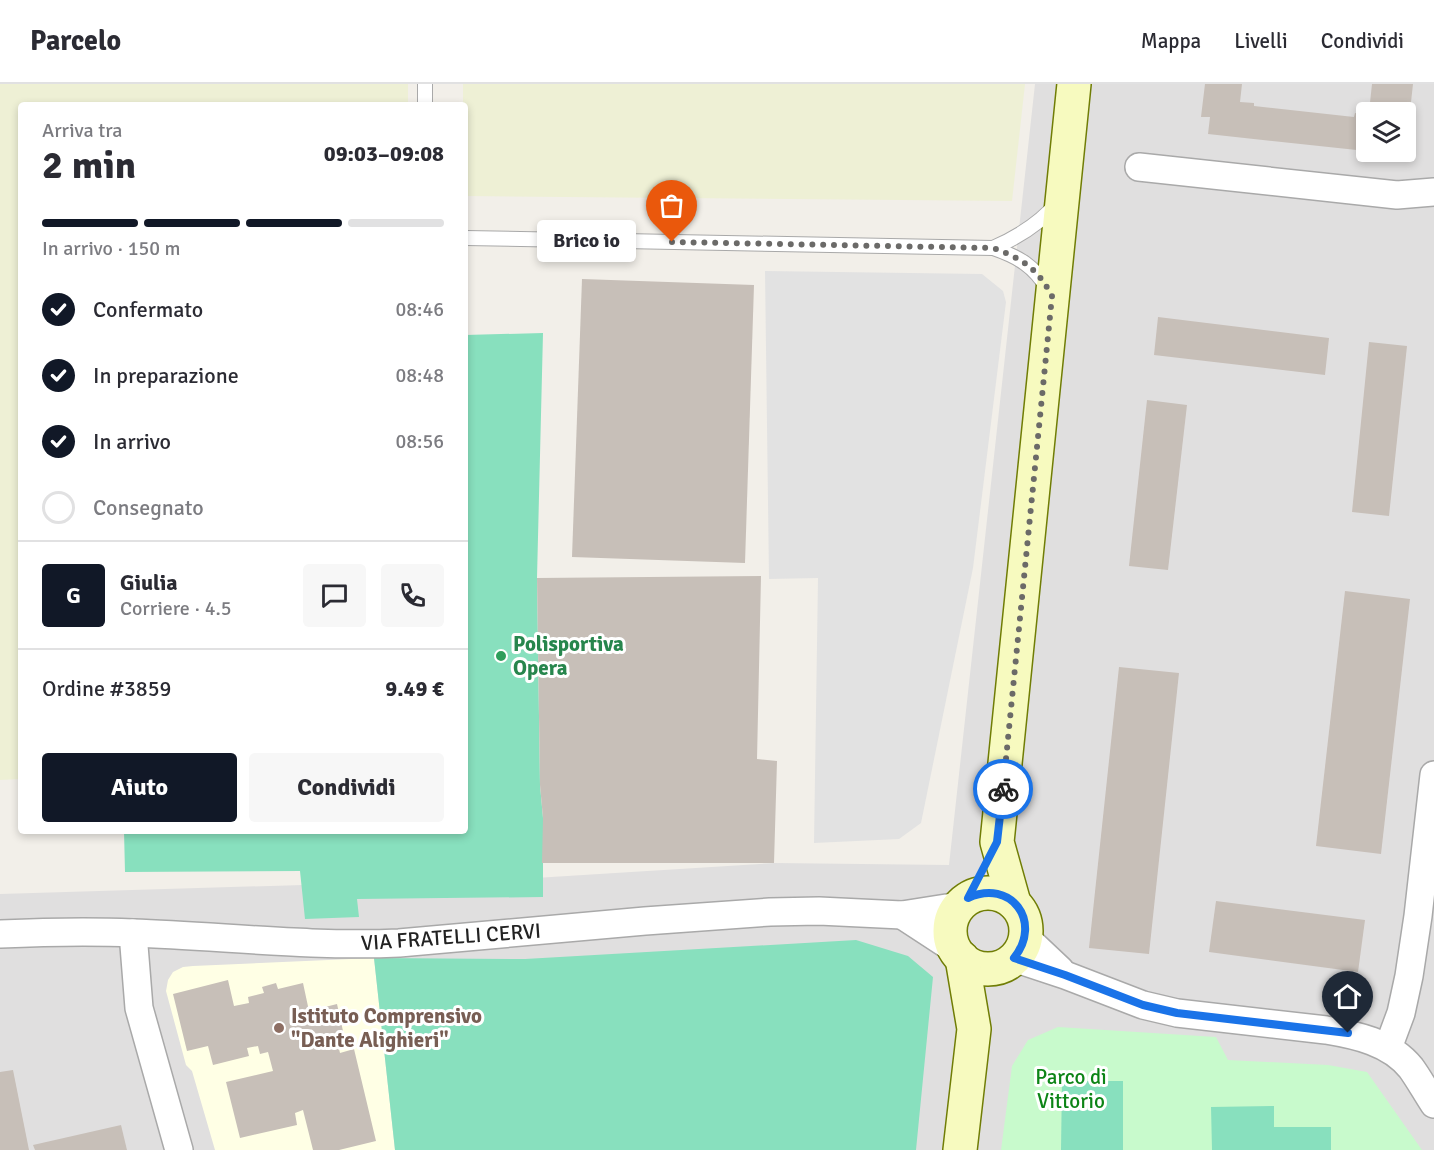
<!DOCTYPE html>
<html lang="it">
<meta charset="utf-8">
<style>
:root{--surface:#fff;--page:#f7f7f7;--text:#2b2b33;--muted:#7c7c81;--line:#e1e1e2;--accent:#111827}
body{margin:0;font-family:Signika,sans-serif;background:var(--page);color:var(--text);height:100vh;display:flex;flex-direction:column;font-size:22px;white-space:nowrap}
*{box-sizing:border-box;margin:0}
p{font-size:20px;color:var(--muted)}
.icon{flex:none;width:33px;height:33px;fill:none;stroke:currentColor;stroke-width:2;stroke-linecap:round;stroke-linejoin:round}
.map{position:relative;flex:1;overflow:hidden}
.drawer{position:absolute;left:18px;top:18px;width:450px;height:732px;display:flex;flex-direction:column;background:var(--surface);border-radius:6px;box-shadow:0 3px 9px #0003}
.drawer>*{flex:none}
.fabs{position:absolute;left:1356px;top:18px;display:grid;gap:12px}
.fabs a{display:grid;place-items:center;width:60px;height:60px;border-radius:6px;background:var(--surface);box-shadow:0 3px 9px #0003;font-size:30px}
.pin{position:absolute;display:grid;place-items:center;width:51px;height:51px;color:#fff;margin:-62px -26px;border-radius:50% 50% 50% 0;rotate:-45deg;box-shadow:0 0 6px #0007}
.pin .icon{rotate:45deg}
.courier{position:absolute;display:grid;place-items:center;width:60px;height:60px;margin:-30px;border:4px solid #1a73e8;border-radius:50%;background:#fff;color:#222;box-shadow:0 2px 8px #0007}
.bubble{position:absolute;height:42px;border-radius:6px;background:var(--surface);box-shadow:0 3px 9px #0003;font-size:20px;font-weight:700;line-height:42px;text-align:center}
.summary em{font-style:normal;font-weight:700}
.summary div{display:flex;flex-direction:column-reverse}
.summary{display:flex;align-items:center;justify-content:space-between;height:102px;padding:0 24px}
h1{font-size:39px;font-weight:700;line-height:45px}
.bar{display:grid;grid-template-columns:repeat(4,1fr);gap:9px 6px;align-content:center;height:72px;padding:0 24px}
.bar i{height:8px;border-radius:4px;background:var(--line)}
.bar .selected{background:var(--accent)}
.bar p{grid-column:span 4}
.line{display:flex;align-items:center;gap:15px;padding:0 24px;border-top:2px solid var(--line)}
.line div{flex:1}
.round{display:grid;place-items:center;flex:none;width:63px;height:63px;border-radius:6px;background:var(--page)}
ol{padding:0 24px;list-style:none}
li{display:flex;align-items:center;gap:18px;height:66px}
li p{margin-inline-start:auto}
li .icon{padding:6px;border-radius:50%;background:var(--accent);color:#fff;stroke-width:4}
li:last-child{color:var(--muted)}
li i{width:33px;height:33px;border:3px solid var(--line);border-radius:50%}
.primary-button{display:flex;gap:12px;margin-top:auto;padding:12px 24px}
.primary-button a{flex:1;height:69px;border-radius:6px;background:var(--accent);color:#fff;font-size:24px;font-weight:700;line-height:69px;text-align:center}
.primary-button a+a{background:var(--page);color:var(--text)}
header{display:flex;align-items:center;gap:36px;box-sizing:border-box;height:84px;padding:0 30px;background:var(--surface);border-bottom:2px solid var(--line)}
header strong{font-size:28px}
nav{display:flex;gap:33px;margin-inline-start:auto;font-size:21px}
.map>svg:first-child{display:block}
</style>
<header>
<strong>Parcelo</strong>
<nav><a>Mappa</a><a>Livelli</a><a>Condividi</a></nav>
</header>
<div class="map">
<svg width="1434" height="1066" viewBox="0 0 1434 1066">
<rect width="100%" height="100%" fill="#f2efe9"/>
<path fill="#e0dfdf" fill-rule="evenodd" d="M 1035,0 L 1434,0 L 1434,1066 L 0,1066 L 0,810 L 535,794 L 774,779 L 949,781 ZM 1366,28 L 1406,28 L 1406,68 L 1366,68 Z"/>
<polygon fill="#ffffe5" points="374,874 395,1066 215,1066 192,987 186,981 166,907 168,896 173,888 183,883 193,882"/>
<g fill="#eef0d5">
<polygon points="0,0 408,0 408,21 21,21 21,695 0,696"/>
<polygon points="463,0 1025,0 1012,117 467,112 465,21 463,21"/>
</g>
<polygon fill="#c8facc" points="1058,943 1216,953 1228,976 1328,981 1367,988 1422,1066 1001,1066 1012,982 1028,956"/>
<g fill="#88e0be">
<polygon points="543,249 537,494 540,701 543,734 543,813 357,815 359,833 305,835 300,787 125,788 124,747 465,747 465,251"/>
<polygon points="856,856 908,872 933,893 916,1066 395,1066 374,874 525,875"/>
<polygon points="1062,997 1123,997 1123,1066 1061,1066"/>
<polygon points="1274,1022 1274,1043 1331,1043 1331,1066 1212,1066 1211,1023"/>
</g>
<polygon fill="#e2e2e2" points="765,187 982,190 1003,207 1006,218 973,484 921,739 899,755 814,759 818,494 769,495"/>
<g fill="#c7bfb8">
<polygon points="1205,0 1242,0 1240,18 1254,19 1254,22 1354,33 1355,29 1366,30 1366,67 1208,50 1210,33 1201,33"/>
<polygon points="1372,0 1413,0 1407,54 1406,54 1406,28 1369,28"/>
<polygon points="582,195 754,201 745,479 572,473"/>
<polygon points="1158,233 1329,254 1325,291 1154,271"/>
<polygon points="1369,258 1407,262 1389,432 1352,428"/>
<polygon points="1147,316 1187,321 1168,486 1129,482"/>
<polygon points="761,492 757,675 777,677 774,779 542,779 543,734 540,701 537,494"/>
<polygon points="1345,507 1410,515 1381,770 1316,762"/>
<polygon points="1119,583 1179,589 1149,870 1089,864"/>
<polygon points="1216,817 1365,836 1358,888 1209,868"/>
<polygon points="228,896 234,922 249,919 248,913 264,909 262,903 276,899 278,905 303,899 309,927 337,920 343,947 335,949 340,969 354,965 376,1057 339,1066 313,1066 303,1026 295,1029 297,1041 240,1054 226,998 273,987 268,968 260,970 258,962 247,964 249,972 213,981 208,962 187,967 173,910"/>
<polygon points="13,986 29,1066 0,1066 0,988"/>
<polygon points="121,1041 127,1066 35,1066 33,1061"/>
</g>
<g fill="none" stroke-linecap="round" stroke-linejoin="round">
<defs>
<g id="lane">
<polyline points="425,21 425,0"/>
<polyline points="465,154 993,164"/>
<path d="M 1048,205 C 1034,182 1019,173 993,164 C 1018,153 1040,140 1057,119"/>
</g>
<g id="street">
<polyline points="1139,83 1397,111 1434,108"/>
<polyline points="902,831 954,865"/>
<polyline points="133,849 139,924 179,1066"/>
<path d="M 0,850 C 44,848 89,847 133,849 C 221,852 310,863 399,859 L 645,837 L 770,828 L 819,827 L 902,831 L 959,822"/>
<polyline points="1025,853 1060,886"/>
<path d="M 1014,874 L 1065,891 L 1143,921 L 1177,929 L 1326,946 C 1356,951 1390,958 1411,984 C 1419,995 1426,1008 1434,1020"/>
<polyline points="1388,964 1401,929 1409,892 1418,832 1434,691"/>
</g>
<g id="secondary">
<circle cx="988" cy="847" r="38"/>
<polyline points="1014,819 997,758 1074,0"/>
<polyline points="960,1066 974,945 962,874"/>
</g>
</defs>
<use href="#lane" stroke="#a9a9a9" stroke-width="16"/>
<use href="#street" stroke="#a9a9a9" stroke-width="30"/>
<use href="#secondary" stroke="#707d05" stroke-width="36"/>
<use href="#lane" stroke="#fff" stroke-width="14"/>
<use href="#street" stroke="#fff" stroke-width="27"/>
<use href="#secondary" stroke="#f7fabf" stroke-width="33"/>
</g>
<g fill="none" stroke-linecap="round" stroke-linejoin="round">
<path stroke="#6b6a68" stroke-width="6" stroke-dasharray="0 10.8" d="M 672,158 L 993,164 C 1023,175 1037,184 1052,212 L 1003,705"/>
<path stroke="#1a73e8" stroke-width="8" d="M 1003,705 L 997,758 L 968,814 C 1011,794 1043,838 1014,874 L 1065,891 L 1143,921 L 1177,929 L 1348,949"/>
</g>
<circle fill="#2e9e5b" stroke="#fff" stroke-width="2" cx="501" cy="572" r="6"/>
<circle fill="#8d6e63" stroke="#fff" stroke-width="2" cx="279" cy="944" r="6"/>
<g text-anchor="middle" stroke-width="6" stroke-linejoin="round" paint-order="stroke">
<g font-size="21" font-weight="bold" fill="#27864d" stroke="#fff" text-anchor="start">
<text x="513" y="567">Polisportiva<tspan x="513" dy="24">Opera</tspan></text>
</g>
<g font-size="21" fill="#222" stroke="#fff">
<text transform="translate(451 853) rotate(-4)" y="7">VIA FRATELLI CERVI</text>
</g>
<g font-size="21" font-weight="bold" fill="#785e54" stroke="#fff" text-anchor="start">
<text x="291" y="939">Istituto Comprensivo<tspan x="291" dy="24">"Dante Alighieri"</tspan></text>
</g>
<g font-size="21" fill="#0c8416" stroke="#fff">
<text x="1071" y="1000">Parco di<tspan x="1071" dy="24">Vittorio</tspan></text>
</g>
</g>
</svg>
<div class="fabs">
<a><svg class="icon" aria-label="layers" viewBox="0 0 24 24"><path d="M12 4l9 5-9 5-9-5zM3 14l9 5 9-5"/></svg></a>
</div>
<div class="pin" style="left:672px;top:158px;background:#ea580c"><svg class="icon" aria-label="bag" viewBox="0 0 24 24"><path d="M5 8h14l-1 12H6zM9 8a3 3 0 0 1 6 0"/></svg></div>
<div class="pin" style="left:1348px;top:949px;background:#1f2937"><svg class="icon" aria-label="home" viewBox="0 0 24 24"><path d="M3 11l9-7 9 7M6 9v11h12V9"/></svg></div>
<div class="courier" style="left:1003px;top:705px"><svg class="icon" aria-label="bike" viewBox="0 0 24 24"><circle cx="6" cy="16" r="4"/><circle cx="18" cy="16" r="4"/><path d="M6 16l4-8h5l3 8M10 8l3 8H6M13 5h3"/></svg></div>
<div class="bubble" style="left:537px;top:136px;width:99px">Brico io</div>
<section class="drawer">
<div class="summary"><div><h1>2 min</h1><p>Arriva tra</p></div><em>09:03–09:08</em></div>
<div class="bar"><i class="selected"></i><i class="selected"></i><i class="selected"></i><i></i><p>In arrivo · 150 m</p></div>
<ol>
<li><svg class="icon" aria-label="check" viewBox="0 0 24 24"><path d="M5 12l5 5 9-10"/></svg>Confermato<p>08:46</p></li>
<li><svg class="icon" aria-label="check" viewBox="0 0 24 24"><path d="M5 12l5 5 9-10"/></svg>In preparazione<p>08:48</p></li>
<li><svg class="icon" aria-label="check" viewBox="0 0 24 24"><path d="M5 12l5 5 9-10"/></svg>In arrivo<p>08:56</p></li>
<li><i></i>Consegnato</li>
</ol>
<div class="line" style="height:108px"><b class="round" style="background:var(--accent);color:#fff">G</b><div><b>Giulia</b><p>Corriere · 4.5</p></div><a class="round"><svg class="icon" aria-label="chat" viewBox="0 0 24 24"><path d="M4 5h16v11H9l-5 4z"/></svg></a><a class="round"><svg class="icon" aria-label="phone" viewBox="0 0 24 24"><path d="M5 4h4l2 5-3 2q2 4 5 5l2-3 5 2v4C11 20 4 13 5 4z"/></svg></a></div>
<div class="line" style="height:78px"><div>Ordine #3859</div><b>9.49 €</b></div>
<div class="primary-button"><a>Aiuto</a><a>Condividi</a></div>
</section>
</div>
